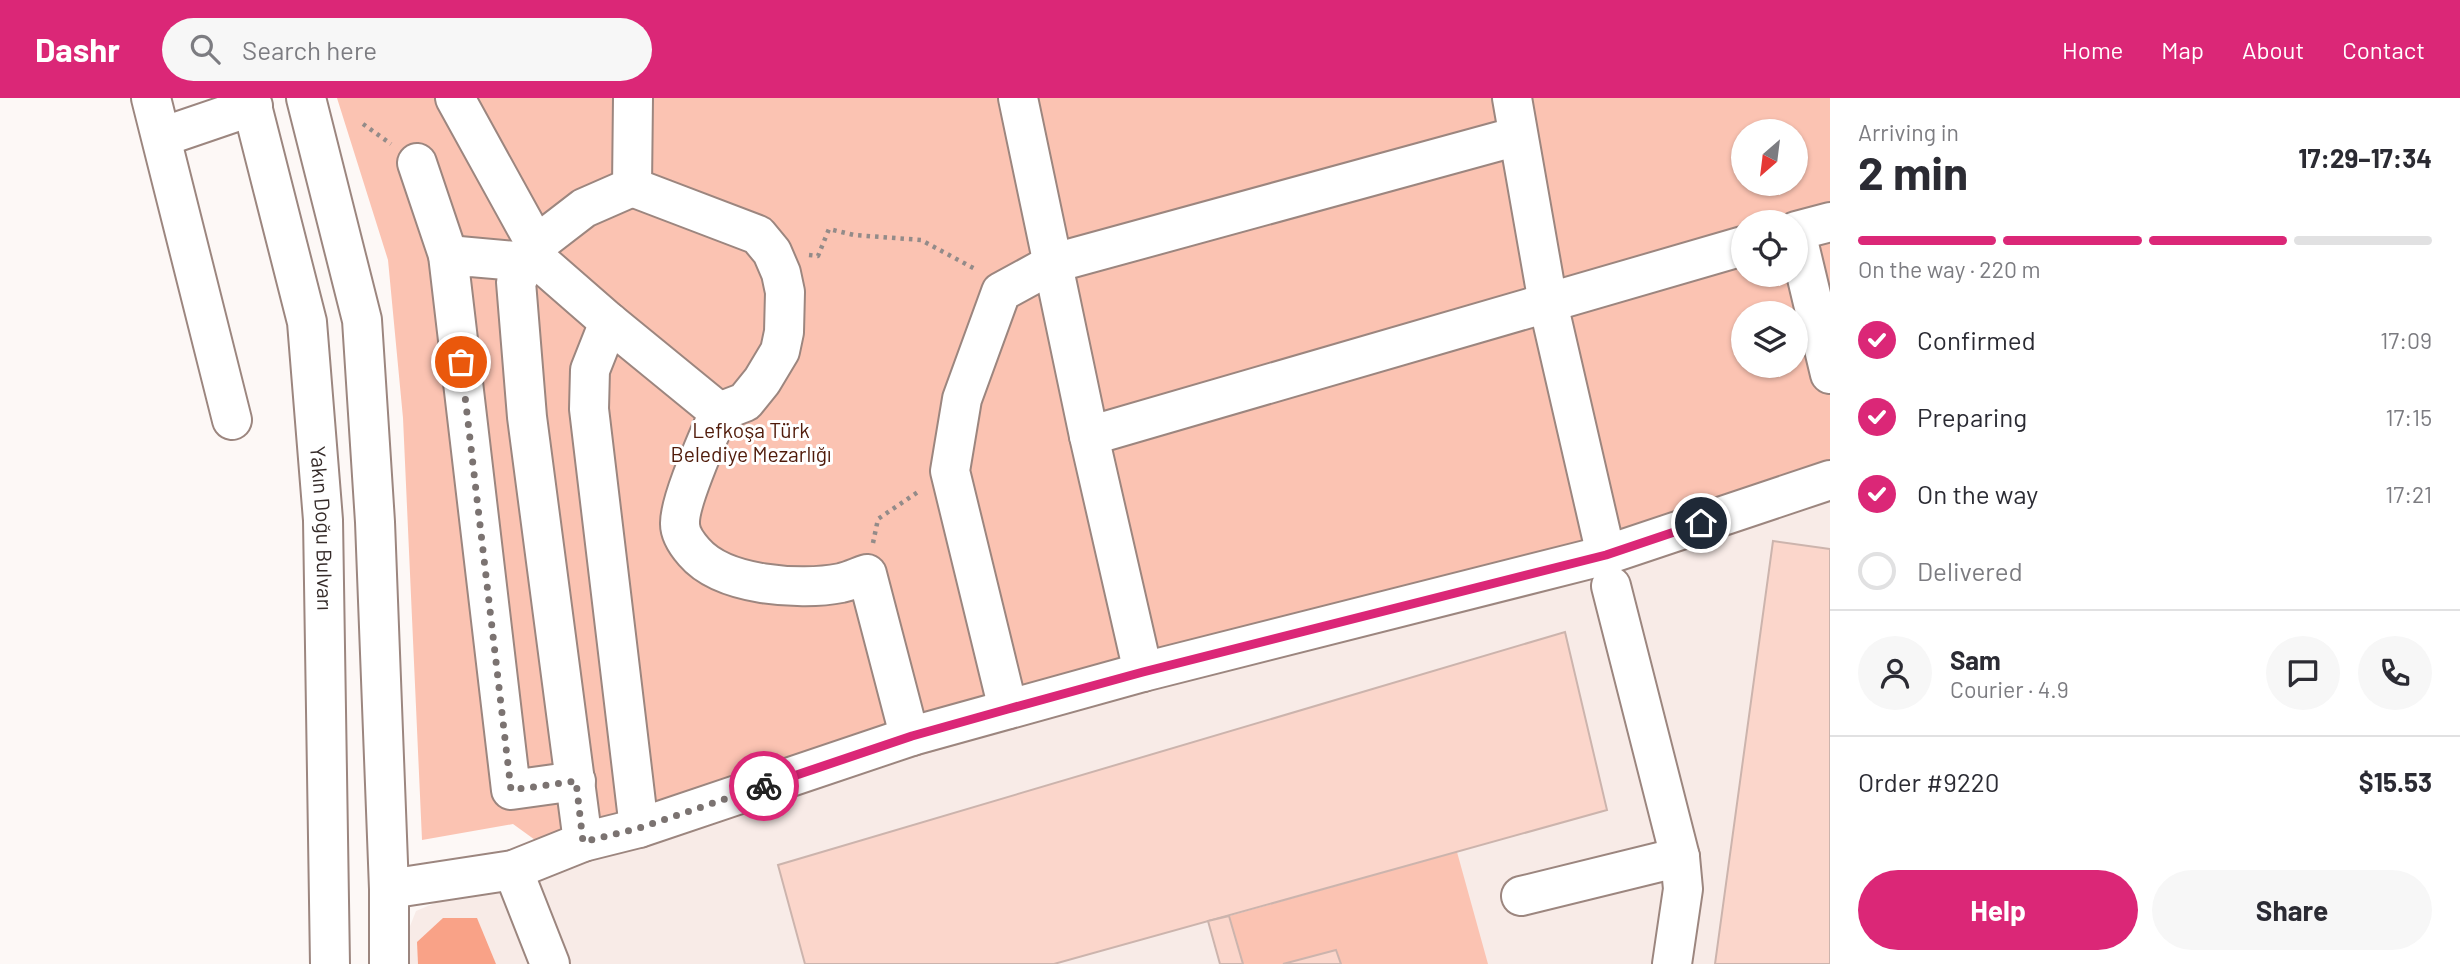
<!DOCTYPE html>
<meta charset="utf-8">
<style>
:root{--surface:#fff;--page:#f7f7f7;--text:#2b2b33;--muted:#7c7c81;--line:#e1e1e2;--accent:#db2777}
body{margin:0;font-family:Barlow,sans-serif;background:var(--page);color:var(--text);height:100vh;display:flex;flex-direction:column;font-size:26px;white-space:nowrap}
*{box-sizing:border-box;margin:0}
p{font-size:23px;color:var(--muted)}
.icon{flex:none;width:38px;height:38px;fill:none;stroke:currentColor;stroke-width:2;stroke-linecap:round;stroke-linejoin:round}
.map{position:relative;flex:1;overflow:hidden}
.side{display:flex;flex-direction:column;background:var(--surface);width:630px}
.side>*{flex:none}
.needle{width:46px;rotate:208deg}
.tools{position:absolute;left:1731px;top:21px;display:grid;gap:14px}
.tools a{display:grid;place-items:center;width:77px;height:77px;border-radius:50%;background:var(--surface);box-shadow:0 2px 5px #0004;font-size:35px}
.pin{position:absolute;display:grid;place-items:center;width:60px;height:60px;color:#fff;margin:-30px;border:4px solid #fff;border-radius:50%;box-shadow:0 2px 7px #0007}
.courier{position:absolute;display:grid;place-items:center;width:70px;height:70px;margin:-35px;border:5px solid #db2777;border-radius:50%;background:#fff;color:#222;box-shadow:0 2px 9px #0007}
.head em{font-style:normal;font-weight:700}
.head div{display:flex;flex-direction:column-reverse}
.head{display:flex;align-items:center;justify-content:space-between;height:119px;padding:0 28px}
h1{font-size:46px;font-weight:700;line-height:52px}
.bar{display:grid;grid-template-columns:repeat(4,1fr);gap:10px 7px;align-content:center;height:84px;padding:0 28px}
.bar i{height:9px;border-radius:5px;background:var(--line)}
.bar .selected{background:var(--accent)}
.bar p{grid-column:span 4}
.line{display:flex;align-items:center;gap:18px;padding:0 28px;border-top:2px solid var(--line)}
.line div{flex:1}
.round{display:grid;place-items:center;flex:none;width:74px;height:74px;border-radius:37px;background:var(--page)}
ol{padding:0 28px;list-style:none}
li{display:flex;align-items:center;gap:21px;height:77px}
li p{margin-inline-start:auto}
li .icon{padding:7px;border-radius:50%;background:var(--accent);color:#fff;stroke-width:4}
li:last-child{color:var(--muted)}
li i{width:38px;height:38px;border:4px solid var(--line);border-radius:50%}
.action{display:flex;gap:14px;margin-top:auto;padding:14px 28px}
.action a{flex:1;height:80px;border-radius:42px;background:var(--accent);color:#fff;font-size:28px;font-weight:700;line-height:80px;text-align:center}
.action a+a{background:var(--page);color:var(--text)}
header{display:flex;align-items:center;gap:42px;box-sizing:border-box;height:98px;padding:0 35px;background:var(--accent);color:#fff}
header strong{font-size:33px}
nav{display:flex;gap:38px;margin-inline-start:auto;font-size:24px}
.search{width:490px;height:63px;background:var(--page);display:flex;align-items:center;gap:18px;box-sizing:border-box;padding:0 24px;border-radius:38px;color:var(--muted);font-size:26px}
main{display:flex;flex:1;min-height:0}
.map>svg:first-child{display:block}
</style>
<header>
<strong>Dashr</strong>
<div class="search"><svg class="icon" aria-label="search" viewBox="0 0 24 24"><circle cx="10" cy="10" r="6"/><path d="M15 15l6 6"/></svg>Search here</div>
<nav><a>Home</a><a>Map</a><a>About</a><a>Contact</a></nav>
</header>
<main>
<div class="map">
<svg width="1830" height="866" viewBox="0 0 1830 866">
<rect width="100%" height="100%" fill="#fdf8f6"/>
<polygon fill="#f8ebe7" points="1830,398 1830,866 395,866 416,813 513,772"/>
<g fill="#fbc3b2" fill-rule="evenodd">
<path d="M 337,0 L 1830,0 L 1830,398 L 560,760 L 513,726 L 422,742 L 403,320 L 388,162 ZM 1743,33 L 1796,33 L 1796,86 L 1743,86 ZM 1743,124 L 1796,124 L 1796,177 L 1743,177 ZM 1743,215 L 1796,215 L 1796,268 L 1743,268 Z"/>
<polygon points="1457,754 1488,866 1341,866 1336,852 1283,866 1243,866 1229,818"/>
</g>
<polygon fill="#f9a287" points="443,820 477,820 496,866 418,866 417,844"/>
<g fill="#fbd6cb" stroke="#ccb4ad" stroke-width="2">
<polygon points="1773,443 1830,451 1830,866 1715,866"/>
<polygon points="1565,534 1607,712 1054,866 805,866 778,767"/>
<polygon points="1229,818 1243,866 1220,866 1208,823"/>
<polygon points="1336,852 1341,866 1283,866"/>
</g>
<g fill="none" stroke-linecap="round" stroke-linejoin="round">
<defs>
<g id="minor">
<polyline points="151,0 232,322"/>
<polyline points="455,0 536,147 584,110 632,89 633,0"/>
<polyline points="1018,0 1089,338 1143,574"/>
<polyline points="1512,0 1548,205 1606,457"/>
<polyline points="162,39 253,8"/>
<polyline points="417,65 448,157"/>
<polyline points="632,89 758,137 772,154 781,175 785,194 784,234 780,253 762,283 745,304 719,314"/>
<polyline points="1796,133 1830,124"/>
<polyline points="1796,134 1830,276"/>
<polyline points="536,147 516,184 527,319 583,744"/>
<path d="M 531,156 L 609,224 L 719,314 C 709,338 679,403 680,426 C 680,436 687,446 694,454 C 723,488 800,493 841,485 C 850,483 858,479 867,476 L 908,633 L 912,638"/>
<polyline points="527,164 448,157 511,692 576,683"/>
<polyline points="609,224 590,272 589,311 639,730"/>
<polyline points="1089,338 1743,148"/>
<polyline points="1611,488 1680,759 1683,791 1672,866"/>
<polyline points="1008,611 950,373 962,301 1001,194 1054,165 1518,38"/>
<polyline points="513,772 550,866"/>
<polyline points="389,791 513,772 583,744 639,730 912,638 1143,574 1606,457 1830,382"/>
<polyline points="1521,798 1680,759"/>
</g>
<g id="major">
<path id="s1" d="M 250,0 L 307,224 L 323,422 L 330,866"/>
<polyline points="306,0 362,222 375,424 389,791 389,866"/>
</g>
</defs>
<use href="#minor" stroke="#9c867f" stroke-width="42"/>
<use href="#major" stroke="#9c867f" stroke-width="42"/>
<g stroke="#938b89" stroke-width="4.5" stroke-dasharray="3.5 5" stroke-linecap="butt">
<polyline points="363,26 391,46"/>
<polyline points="809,157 818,158 829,131 854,137 921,142 977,172"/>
<polyline points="873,445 878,421 921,392"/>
</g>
<use href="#minor" stroke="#fff" stroke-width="38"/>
<use href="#major" stroke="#fff" stroke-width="38"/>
</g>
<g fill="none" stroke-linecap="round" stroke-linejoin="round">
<polyline stroke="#7b7371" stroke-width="7" stroke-dasharray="0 12.6" points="461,264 511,692 576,683 583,744 639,730 764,688"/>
<polyline stroke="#db2777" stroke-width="9" points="764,688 912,638 1008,611 1143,574 1606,457 1701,425"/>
</g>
<g text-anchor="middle" stroke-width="6" stroke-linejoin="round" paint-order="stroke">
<g font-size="21" fill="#501b0a" stroke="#fff">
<text x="751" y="340">Lefkoşa Türk<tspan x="751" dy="24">Belediye Mezarlığı</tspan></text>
</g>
<g font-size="21" fill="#352b29" stroke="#fff">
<text dy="7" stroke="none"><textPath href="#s1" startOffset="438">Yakın Doğu Bulvarı</textPath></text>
</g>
</g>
</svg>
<div class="tools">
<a><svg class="needle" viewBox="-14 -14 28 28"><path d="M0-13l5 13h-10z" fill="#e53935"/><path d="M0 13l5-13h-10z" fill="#7c7c81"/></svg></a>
<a><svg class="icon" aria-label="locate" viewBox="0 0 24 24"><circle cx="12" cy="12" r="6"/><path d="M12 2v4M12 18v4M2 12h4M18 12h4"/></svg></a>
<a><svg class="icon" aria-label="layers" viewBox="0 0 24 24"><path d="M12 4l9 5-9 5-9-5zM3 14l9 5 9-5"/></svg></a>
</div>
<div class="pin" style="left:461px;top:264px;background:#ea580c"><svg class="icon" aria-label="bag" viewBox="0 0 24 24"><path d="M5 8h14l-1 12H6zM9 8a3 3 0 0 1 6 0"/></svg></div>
<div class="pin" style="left:1701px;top:425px;background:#1f2937"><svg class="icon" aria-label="home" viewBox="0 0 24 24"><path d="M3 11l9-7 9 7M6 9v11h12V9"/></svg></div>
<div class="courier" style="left:764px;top:688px"><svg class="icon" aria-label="bike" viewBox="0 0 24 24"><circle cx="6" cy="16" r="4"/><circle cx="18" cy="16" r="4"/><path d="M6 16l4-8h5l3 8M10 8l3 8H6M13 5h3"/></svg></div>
</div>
<section class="side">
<div class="head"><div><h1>2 min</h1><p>Arriving in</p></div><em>17:29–17:34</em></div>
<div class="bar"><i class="selected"></i><i class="selected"></i><i class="selected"></i><i></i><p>On the way · 220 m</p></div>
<ol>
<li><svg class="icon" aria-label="check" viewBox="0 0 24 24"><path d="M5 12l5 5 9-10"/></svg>Confirmed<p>17:09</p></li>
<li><svg class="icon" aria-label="check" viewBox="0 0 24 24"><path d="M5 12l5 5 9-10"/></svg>Preparing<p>17:15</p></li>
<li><svg class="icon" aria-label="check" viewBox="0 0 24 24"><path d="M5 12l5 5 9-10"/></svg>On the way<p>17:21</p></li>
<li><i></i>Delivered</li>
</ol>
<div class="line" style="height:126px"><a class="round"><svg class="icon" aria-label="person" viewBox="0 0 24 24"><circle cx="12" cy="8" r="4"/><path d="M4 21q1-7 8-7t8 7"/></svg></a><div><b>Sam</b><p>Courier · 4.9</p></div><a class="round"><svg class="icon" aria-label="chat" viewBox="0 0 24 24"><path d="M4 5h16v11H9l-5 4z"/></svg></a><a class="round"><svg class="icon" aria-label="phone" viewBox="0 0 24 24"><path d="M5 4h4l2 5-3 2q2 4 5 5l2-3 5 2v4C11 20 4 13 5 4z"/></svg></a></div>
<div class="line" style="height:91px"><div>Order #9220</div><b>$15.53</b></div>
<div class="action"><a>Help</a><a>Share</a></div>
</section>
</main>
